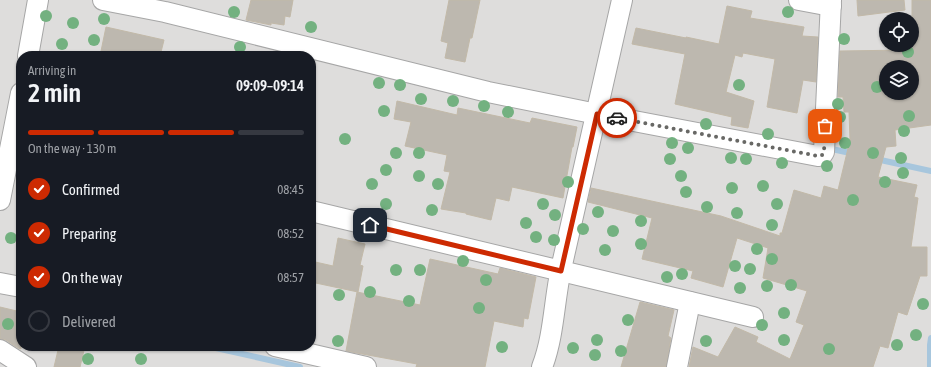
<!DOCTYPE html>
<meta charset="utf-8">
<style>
:root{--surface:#171b24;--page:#20242c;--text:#f1f3f6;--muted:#9ea1a6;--line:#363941;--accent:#cd2a02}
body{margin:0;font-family:"Asap Condensed",sans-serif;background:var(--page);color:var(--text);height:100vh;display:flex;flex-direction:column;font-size:15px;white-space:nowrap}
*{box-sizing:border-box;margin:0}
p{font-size:13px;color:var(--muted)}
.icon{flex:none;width:22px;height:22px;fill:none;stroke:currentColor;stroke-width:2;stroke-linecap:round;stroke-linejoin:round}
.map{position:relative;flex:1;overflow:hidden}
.drawer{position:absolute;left:16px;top:51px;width:300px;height:300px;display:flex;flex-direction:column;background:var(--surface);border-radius:16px;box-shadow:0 1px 3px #0004}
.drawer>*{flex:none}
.controls{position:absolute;left:879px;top:12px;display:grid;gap:8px}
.controls a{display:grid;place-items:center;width:40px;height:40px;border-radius:50%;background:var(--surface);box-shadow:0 1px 3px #0004;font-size:20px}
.pin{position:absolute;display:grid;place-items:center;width:34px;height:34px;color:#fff;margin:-17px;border-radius:8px;box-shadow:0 2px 6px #0006}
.courier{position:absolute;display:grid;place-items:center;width:40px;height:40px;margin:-20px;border:3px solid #cd2a02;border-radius:50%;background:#fff;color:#222;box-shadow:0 1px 5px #0007}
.head em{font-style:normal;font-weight:600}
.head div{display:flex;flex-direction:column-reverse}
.head{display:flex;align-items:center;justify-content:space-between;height:68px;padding:0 12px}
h1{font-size:26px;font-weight:600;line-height:30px}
.bar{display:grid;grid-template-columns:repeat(4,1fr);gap:6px 4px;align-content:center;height:48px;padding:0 12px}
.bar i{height:5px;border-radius:3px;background:var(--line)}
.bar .selected{background:var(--accent)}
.bar p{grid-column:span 4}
ol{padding:0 12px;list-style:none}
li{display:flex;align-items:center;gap:12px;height:44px}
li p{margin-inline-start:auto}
li .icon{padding:4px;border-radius:50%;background:var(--accent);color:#fff;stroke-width:4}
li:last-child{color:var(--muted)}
li i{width:22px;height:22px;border:2px solid var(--line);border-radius:50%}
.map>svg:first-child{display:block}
</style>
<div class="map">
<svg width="931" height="367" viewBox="0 0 931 367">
<rect width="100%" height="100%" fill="#f0efe6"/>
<path fill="#dedddc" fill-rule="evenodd" d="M 0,0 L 931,0 L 931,367 L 0,367 ZM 886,19 L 912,19 L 912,45 L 886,45 ZM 21,56 L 311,56 L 311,346 L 21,346 ZM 886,67 L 912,67 L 912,93 L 886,93 Z"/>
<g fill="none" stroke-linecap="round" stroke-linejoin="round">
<g stroke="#a7c6dd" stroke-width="6">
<polyline points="827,148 855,154"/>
<polyline points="876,159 931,171"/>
<polyline points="216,348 300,367"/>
<polyline points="930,367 930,345 931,338"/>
</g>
</g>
<g fill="#bdb8af" stroke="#c2b9a8" fill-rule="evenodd">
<polygon points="251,0 293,0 290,17 285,16 284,25 271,23 271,25 246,20"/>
<polygon points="449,0 480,0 472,38 470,38 465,62 445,58 448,43 441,41"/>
<polygon points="857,0 904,0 905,10 858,16"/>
<path d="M 912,0 L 931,0 L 931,125 L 895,130 L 896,146 L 886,147 L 878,177 L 917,185 L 914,197 L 918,198 L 911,247 L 927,247 L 927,276 L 920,276 L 907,315 L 898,312 L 888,348 L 880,346 L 873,367 L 689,367 L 693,347 L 718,357 L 735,327 L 758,337 L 756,342 L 790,359 L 804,325 L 796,322 L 807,291 L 763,278 L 768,248 L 737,238 L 723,287 L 691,278 L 693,271 L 642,259 L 652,218 L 588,202 L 591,188 L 721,216 L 780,236 L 780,233 L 782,233 L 794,190 L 821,198 L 824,186 L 838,190 L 850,140 L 849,112 L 844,112 L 843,97 L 838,97 L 840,51 L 907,50 L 907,45 L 912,45 ZM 886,67 L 912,67 L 912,93 L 886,93 Z"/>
<polygon points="727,6 752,11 750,18 804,27 802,36 818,37 816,82 803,80 797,113 767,107 775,59 743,53 742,57 735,55 726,92 754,101 748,128 731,125 732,117 675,104 685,54 632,44 636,28 686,38 686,37 719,44"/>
<polygon points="106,27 164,40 160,56 100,56"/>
<polygon points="397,101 457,115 458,108 530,123 532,118 577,127 573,147 572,147 563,198 512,187 509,201 496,198 491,220 466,214 466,213 441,209 450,172 444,171 447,155 405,146 411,122 394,119"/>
<polygon points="338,238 365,244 360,265 363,266 358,292 311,282 311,261 333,266"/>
<polygon points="430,259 498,274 500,268 536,277 528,319 524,318 523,327 494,321 485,367 416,367 417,364 346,351 357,292 420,305"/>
<polygon points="640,302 674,310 668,336 671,338 666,367 621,367"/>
<polygon points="0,307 21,312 21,349 18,348 6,340 0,339"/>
<polygon points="59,346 85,346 80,367 54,367"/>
</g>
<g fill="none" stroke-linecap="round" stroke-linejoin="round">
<defs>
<g id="minor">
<polyline points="103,0 165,12 488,92 597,114 818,156 822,155 824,152 831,0"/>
<polyline points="799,0 831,6"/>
<polyline points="28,56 38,0"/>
<polyline points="0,200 21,93"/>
<polyline points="311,211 753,317"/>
<polyline points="0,283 21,287"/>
<polyline points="275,346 366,367"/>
<polyline points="0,350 26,367"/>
<path d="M 542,367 C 554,336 554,301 561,269 C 581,179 602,90 622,0"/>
<polyline points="677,367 690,302"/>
</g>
</defs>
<use href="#minor" stroke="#a6a6a6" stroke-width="22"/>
<use href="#minor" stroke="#fff" stroke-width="20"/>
</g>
<g fill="#73b180">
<circle cx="234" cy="12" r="6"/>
<circle cx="788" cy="12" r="6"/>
<circle cx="46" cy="16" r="6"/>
<circle cx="104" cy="19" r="6"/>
<circle cx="73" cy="23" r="6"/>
<circle cx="311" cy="27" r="6"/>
<circle cx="844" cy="39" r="6"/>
<circle cx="94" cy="40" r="6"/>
<circle cx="62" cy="44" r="6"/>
<circle cx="240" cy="47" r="6"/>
<circle cx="908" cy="52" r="6"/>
<circle cx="379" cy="83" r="6"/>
<circle cx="400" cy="85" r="6"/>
<circle cx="739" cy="85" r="6"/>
<circle cx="877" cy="87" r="6"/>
<circle cx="421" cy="99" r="6"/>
<circle cx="453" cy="101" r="6"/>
<circle cx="838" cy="104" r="6"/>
<circle cx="484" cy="106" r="6"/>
<circle cx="384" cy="111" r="6"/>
<circle cx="508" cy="112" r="6"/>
<circle cx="909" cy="116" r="6"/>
<circle cx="840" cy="117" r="6"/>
<circle cx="706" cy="124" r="6"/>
<circle cx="904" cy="131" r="6"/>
<circle cx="768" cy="134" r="6"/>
<circle cx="345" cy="139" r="6"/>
<circle cx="672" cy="143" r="6"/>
<circle cx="845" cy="143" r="6"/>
<circle cx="688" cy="148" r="6"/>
<circle cx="396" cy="153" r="6"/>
<circle cx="419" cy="153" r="6"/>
<circle cx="873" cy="153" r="6"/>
<circle cx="731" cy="158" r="6"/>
<circle cx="901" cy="158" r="6"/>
<circle cx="670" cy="159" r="6"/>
<circle cx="746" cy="159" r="6"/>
<circle cx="782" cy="163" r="6"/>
<circle cx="827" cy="166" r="6"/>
<circle cx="386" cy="170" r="6"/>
<circle cx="903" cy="173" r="6"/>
<circle cx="419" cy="176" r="6"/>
<circle cx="681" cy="176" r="6"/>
<circle cx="568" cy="182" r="6"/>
<circle cx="885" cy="182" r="6"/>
<circle cx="372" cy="184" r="6"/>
<circle cx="438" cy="184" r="6"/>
<circle cx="763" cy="186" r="6"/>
<circle cx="732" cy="188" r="6"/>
<circle cx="686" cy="192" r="6"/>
<circle cx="853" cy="200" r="6"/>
<circle cx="386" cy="204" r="6"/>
<circle cx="543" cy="204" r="6"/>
<circle cx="777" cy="204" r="6"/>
<circle cx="707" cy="207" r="6"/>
<circle cx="432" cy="210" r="6"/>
<circle cx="598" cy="212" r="6"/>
<circle cx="737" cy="213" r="6"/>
<circle cx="555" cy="215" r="6"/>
<circle cx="641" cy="221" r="6"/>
<circle cx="526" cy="223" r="6"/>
<circle cx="772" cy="225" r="6"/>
<circle cx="583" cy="229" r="6"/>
<circle cx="613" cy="231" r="6"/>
<circle cx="536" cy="237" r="6"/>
<circle cx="11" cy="238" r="6"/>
<circle cx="554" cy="240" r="6"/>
<circle cx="641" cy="244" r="6"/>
<circle cx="757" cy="249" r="6"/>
<circle cx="605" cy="250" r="6"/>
<circle cx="772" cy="259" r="6"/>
<circle cx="463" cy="261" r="6"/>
<circle cx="735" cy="266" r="6"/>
<circle cx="750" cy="269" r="6"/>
<circle cx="396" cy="270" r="6"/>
<circle cx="420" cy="270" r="6"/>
<circle cx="682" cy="274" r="6"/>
<circle cx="667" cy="277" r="6"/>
<circle cx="486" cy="280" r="6"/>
<circle cx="791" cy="285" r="6"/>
<circle cx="767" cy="286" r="6"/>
<circle cx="740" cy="288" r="6"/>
<circle cx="370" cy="292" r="6"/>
<circle cx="339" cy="295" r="6"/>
<circle cx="409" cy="301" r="6"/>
<circle cx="923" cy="304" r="6"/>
<circle cx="479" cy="308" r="6"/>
<circle cx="784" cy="313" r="6"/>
<circle cx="628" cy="320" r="6"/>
<circle cx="8" cy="324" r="6"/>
<circle cx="762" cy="325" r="6"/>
<circle cx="916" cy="335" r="6"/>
<circle cx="597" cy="340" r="6"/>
<circle cx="784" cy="340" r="6"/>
<circle cx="338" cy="341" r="6"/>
<circle cx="706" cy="341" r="6"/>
<circle cx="897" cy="345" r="6"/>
<circle cx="502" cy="347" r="6"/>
<circle cx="573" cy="348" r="6"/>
<circle cx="829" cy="349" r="6"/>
<circle cx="621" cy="351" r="6"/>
<circle cx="595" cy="355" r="6"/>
<circle cx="88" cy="359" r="6"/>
<circle cx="141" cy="359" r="6"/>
</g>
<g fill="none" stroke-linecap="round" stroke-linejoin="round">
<polyline stroke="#686865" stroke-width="4" stroke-dasharray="0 7.2" points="617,118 818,156 822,155 824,152 825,126"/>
<polyline stroke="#cd2a02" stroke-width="5" points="370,225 561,271 597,114 617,118"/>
</g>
</svg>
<div class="controls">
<a><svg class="icon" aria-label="locate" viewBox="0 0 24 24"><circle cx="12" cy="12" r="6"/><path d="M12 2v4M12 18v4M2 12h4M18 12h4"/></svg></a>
<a><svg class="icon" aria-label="layers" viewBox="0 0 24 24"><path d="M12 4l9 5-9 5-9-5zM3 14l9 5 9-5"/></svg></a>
</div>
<div class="pin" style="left:825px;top:126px;background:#ea580c"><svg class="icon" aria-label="bag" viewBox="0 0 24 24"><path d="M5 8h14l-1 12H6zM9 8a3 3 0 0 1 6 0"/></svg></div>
<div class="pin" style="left:370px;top:225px;background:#1f2937"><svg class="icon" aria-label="home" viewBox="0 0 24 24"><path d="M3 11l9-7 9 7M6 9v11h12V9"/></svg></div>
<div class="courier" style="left:617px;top:118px"><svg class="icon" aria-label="car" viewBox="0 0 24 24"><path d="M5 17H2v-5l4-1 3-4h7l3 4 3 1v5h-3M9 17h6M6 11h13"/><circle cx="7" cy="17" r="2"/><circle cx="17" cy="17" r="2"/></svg></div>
<section class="drawer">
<div class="head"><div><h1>2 min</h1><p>Arriving in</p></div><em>09:09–09:14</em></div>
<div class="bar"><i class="selected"></i><i class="selected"></i><i class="selected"></i><i></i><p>On the way · 130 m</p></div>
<ol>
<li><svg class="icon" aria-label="check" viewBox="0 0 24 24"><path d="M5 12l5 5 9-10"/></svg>Confirmed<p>08:45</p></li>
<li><svg class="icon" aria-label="check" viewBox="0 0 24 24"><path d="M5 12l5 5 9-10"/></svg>Preparing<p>08:52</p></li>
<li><svg class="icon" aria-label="check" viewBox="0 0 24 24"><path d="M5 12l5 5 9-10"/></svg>On the way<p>08:57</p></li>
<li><i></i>Delivered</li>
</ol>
</section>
</div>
